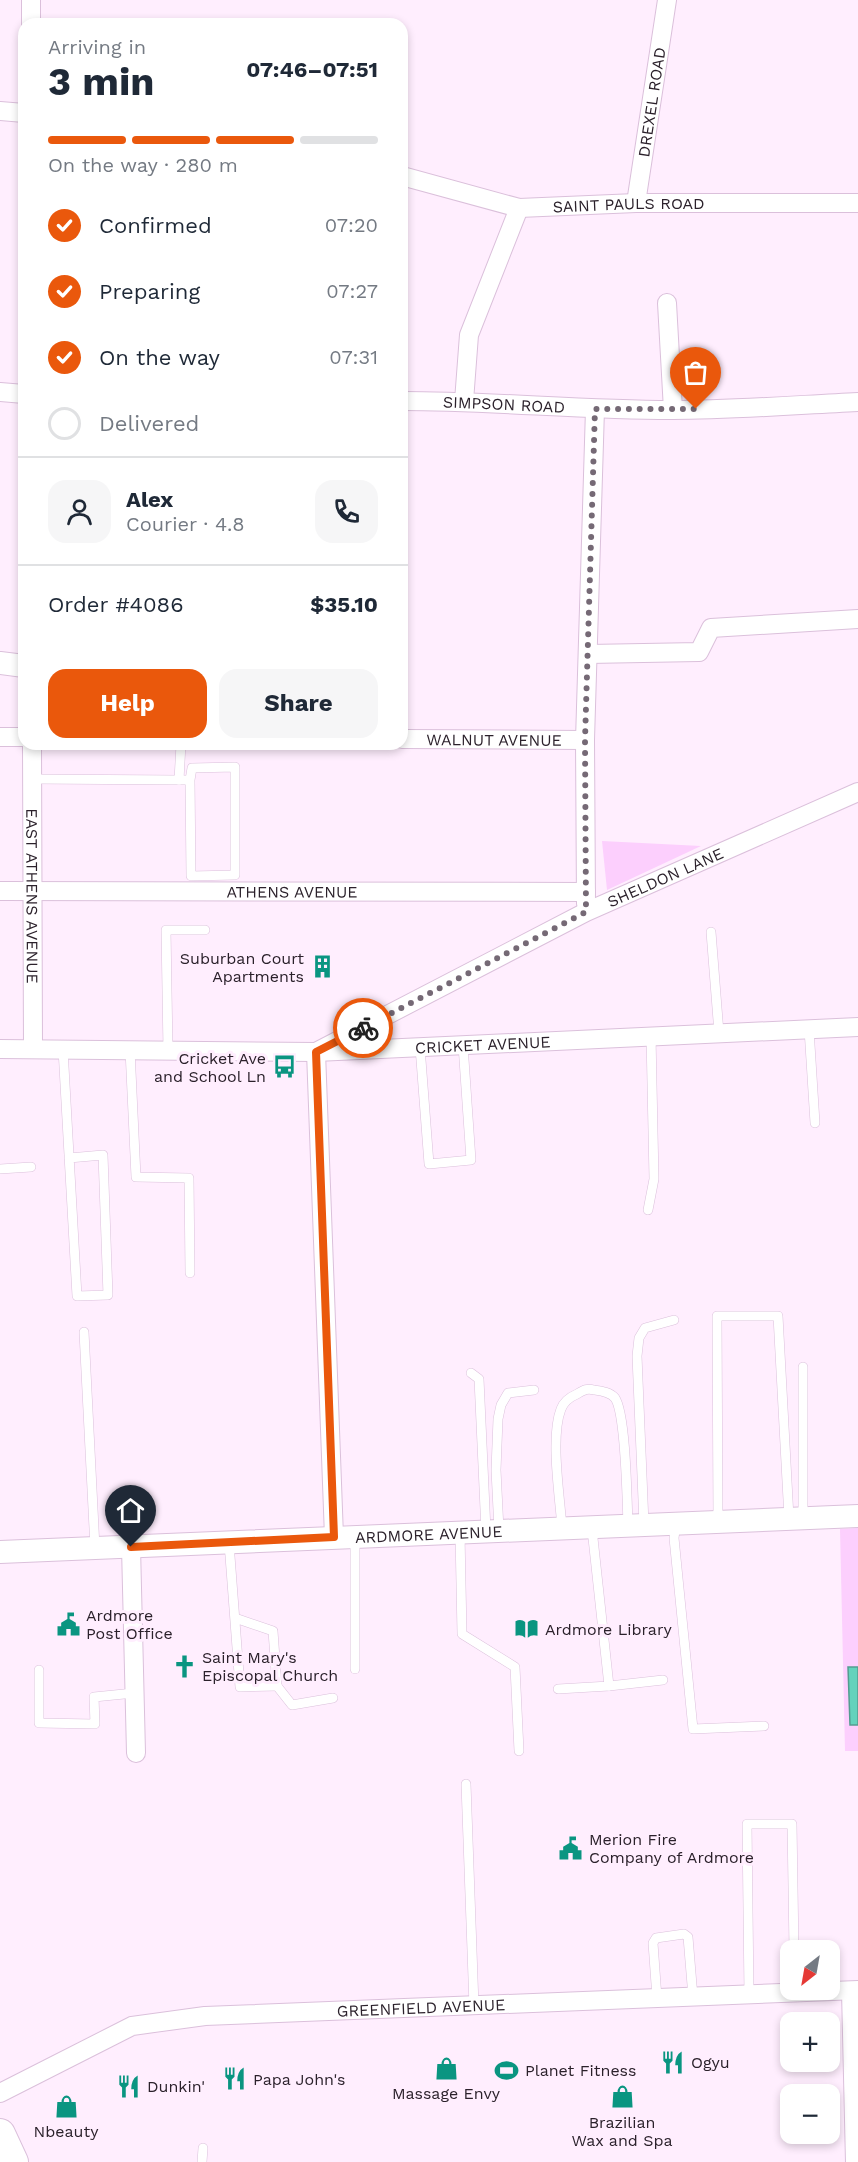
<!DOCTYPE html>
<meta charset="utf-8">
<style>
:root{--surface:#fff;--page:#f6f6f7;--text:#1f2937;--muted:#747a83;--line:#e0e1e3;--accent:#ea580c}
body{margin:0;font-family:"Work Sans",sans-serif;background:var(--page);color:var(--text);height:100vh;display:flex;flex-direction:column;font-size:22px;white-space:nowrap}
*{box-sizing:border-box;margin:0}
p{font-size:20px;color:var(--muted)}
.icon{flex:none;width:33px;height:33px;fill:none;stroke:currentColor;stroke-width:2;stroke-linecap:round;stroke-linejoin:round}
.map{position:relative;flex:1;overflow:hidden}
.side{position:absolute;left:18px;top:18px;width:390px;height:732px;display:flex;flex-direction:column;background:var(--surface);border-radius:18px;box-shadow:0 3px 9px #0003}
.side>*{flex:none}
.needle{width:39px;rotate:211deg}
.fabs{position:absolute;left:780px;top:1940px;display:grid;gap:12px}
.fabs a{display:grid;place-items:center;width:60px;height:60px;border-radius:12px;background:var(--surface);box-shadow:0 3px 9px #0003;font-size:30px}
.pin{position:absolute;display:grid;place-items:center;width:51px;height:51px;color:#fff;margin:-62px -26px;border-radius:50% 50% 50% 0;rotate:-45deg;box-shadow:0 0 6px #0007}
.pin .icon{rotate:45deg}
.courier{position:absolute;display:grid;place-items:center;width:60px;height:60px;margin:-30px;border:4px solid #ea580c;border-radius:50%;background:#fff;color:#222;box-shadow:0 2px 8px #0007}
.overview em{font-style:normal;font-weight:700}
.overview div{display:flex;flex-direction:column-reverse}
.overview{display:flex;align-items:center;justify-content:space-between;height:102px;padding:0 30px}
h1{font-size:39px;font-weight:700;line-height:45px}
.bar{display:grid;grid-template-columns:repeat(4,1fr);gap:9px 6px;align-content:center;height:72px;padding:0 30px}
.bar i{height:8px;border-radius:4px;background:var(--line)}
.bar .selected{background:var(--accent)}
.bar p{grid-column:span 4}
.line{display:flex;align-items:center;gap:15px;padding:0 30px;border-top:2px solid var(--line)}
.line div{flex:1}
.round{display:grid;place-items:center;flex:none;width:63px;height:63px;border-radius:18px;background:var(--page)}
ol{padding:0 30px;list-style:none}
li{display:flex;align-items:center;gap:18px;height:66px}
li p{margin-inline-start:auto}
li .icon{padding:6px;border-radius:50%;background:var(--accent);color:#fff;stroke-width:4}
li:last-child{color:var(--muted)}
li i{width:33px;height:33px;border:3px solid var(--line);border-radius:50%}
.action{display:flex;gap:12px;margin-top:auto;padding:12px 30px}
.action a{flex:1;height:69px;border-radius:18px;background:var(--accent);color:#fff;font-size:24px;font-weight:700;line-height:69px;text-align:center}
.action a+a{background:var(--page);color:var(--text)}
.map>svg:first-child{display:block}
</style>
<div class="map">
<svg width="858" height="2162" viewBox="0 0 858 2162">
<rect width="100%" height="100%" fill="#ffeefe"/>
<g fill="#fccffd">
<polygon points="602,841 701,846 607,890"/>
<polygon points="858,1528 858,1751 845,1751 840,1529"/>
</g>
<polygon fill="#64d2bc" stroke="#539d90" stroke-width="1.5" points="848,1667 858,1667 858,1725 850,1725"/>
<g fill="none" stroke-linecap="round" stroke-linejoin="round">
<defs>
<g id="service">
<polyline points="32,779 179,780 181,744"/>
<polyline points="179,780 190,780 191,876 235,875 235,767 192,768 190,780"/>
<polyline points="711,932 719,1033"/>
<polyline points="809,1029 815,1123"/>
<polyline points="420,1047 429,1164 471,1160 463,1045"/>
<polyline points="63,1049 77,1296 108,1295 103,1155 69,1158"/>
<polyline points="130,1050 136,1177 189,1178 190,1273"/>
<polyline points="168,1050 166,930 205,930"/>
<polyline points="0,1169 31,1167"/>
<polyline points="648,1210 654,1179 651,1036"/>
<polyline points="84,1332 95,1548"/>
<polyline points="471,1373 479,1379 486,1531"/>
<polyline points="803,1518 803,1367"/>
<polyline points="718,1521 717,1316 778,1316 789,1518"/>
<polyline points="676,1523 674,1538 693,1729 764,1726"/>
<polyline points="644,1524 637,1356 639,1338 645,1328 674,1320"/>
<path d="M 562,1528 C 560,1497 550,1437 561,1409 C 564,1401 570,1397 577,1394 C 584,1390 587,1388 594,1390 C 601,1391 610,1392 615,1398 C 626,1414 627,1501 628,1525"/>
<polyline points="499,1530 496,1470 498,1419 501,1405 508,1393 534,1390"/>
<polyline points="460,1534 462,1634 515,1667 519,1751"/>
<polyline points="355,1538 355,1669"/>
<polyline points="229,1543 240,1687 277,1686 273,1631 235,1618"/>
<polyline points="39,1670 39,1723 95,1724 94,1697 134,1693"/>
<polyline points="277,1686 292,1705 333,1698"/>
<polyline points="609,1686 663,1680"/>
<polyline points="558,1689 609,1686 592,1529"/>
<polyline points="466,1784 474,2006"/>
<polyline points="749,1995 747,1824 792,1824 794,1950"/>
<polyline points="657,1998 653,1943 656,1938 684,1934 688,1937 693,1997"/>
<polyline points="202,2162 203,2148"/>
</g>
<g id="minor">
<polyline points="31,0 31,24"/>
<polyline points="0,111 24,113"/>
<path id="s1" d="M 402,176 L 519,208 L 636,203 L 858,203"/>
<path id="s2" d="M 636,203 L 667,0"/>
<polyline points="667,303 673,410"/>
<polyline points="0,392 24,394"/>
<path id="s3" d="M 402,401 C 492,401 581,410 671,410 C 733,410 796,405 858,402"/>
<polyline points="464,401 469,335 519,208"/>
<polyline points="588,654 699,652 711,628 858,619"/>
<polyline points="0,737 24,737"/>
<path id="s4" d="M 402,739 L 585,740"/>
<path id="s5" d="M 32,744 L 33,1048"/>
<path id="s6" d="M 0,891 L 586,892"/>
<polyline points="586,904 585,740 595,409"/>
<path id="s7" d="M 0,1049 L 316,1052 L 858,1027"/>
<path id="s8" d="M 334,1537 L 316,1052 L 586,912 L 858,792"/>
<polyline points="131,1547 136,1753"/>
<polyline points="851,1991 855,2162"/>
<path id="s9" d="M 0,2093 L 132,2026 L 205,2016 L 858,1990"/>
</g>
<g id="tertiary">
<polyline points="0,663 24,666"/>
<path id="s10" d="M 0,1552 L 858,1516"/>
</g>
<polyline id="trunk" points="0,2134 13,2162"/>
</defs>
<use href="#service" stroke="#dbc0db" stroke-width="10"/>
<use href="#minor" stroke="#dbc0db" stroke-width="20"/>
<use href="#tertiary" stroke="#dbc0db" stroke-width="24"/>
<use href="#trunk" stroke="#dbc0db" stroke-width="32"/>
<use href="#service" stroke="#fff" stroke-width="9"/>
<use href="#minor" stroke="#fff" stroke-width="18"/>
<use href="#tertiary" stroke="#fff" stroke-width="22"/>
<use href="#trunk" stroke="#fff" stroke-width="30"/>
</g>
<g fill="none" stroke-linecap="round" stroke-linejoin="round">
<polyline stroke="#756975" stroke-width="6" stroke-dasharray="0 10.8" points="363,1028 586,912 585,740 595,409 696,409"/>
<polyline stroke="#ea580c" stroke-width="8" points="131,1547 334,1537 316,1052 363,1028"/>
</g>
<defs>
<symbol id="building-bare" viewBox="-9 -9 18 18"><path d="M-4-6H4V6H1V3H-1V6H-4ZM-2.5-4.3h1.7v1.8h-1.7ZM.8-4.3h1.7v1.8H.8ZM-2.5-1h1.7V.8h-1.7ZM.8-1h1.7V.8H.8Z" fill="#0a9581" stroke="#ffeefe" stroke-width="2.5" paint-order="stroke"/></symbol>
<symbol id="bus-bare" viewBox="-9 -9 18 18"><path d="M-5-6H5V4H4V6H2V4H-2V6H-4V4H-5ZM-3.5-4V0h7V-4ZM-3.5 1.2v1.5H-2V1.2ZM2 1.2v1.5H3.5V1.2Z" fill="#0a9581" stroke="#ffeefe" stroke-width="2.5" paint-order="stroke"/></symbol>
<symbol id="civic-bare" viewBox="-9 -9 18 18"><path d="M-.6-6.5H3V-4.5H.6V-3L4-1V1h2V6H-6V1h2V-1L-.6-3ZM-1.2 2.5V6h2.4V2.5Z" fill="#0a9581" stroke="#ffeefe" stroke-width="2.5" paint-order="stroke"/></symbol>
<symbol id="library-bare" viewBox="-9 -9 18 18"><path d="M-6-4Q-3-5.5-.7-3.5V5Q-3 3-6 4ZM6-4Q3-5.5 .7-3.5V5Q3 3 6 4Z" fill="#0a9581" stroke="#ffeefe" stroke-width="2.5" paint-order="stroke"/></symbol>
<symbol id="church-bare" viewBox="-9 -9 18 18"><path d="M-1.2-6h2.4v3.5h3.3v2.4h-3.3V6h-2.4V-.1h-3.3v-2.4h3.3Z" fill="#0a9581" stroke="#ffeefe" stroke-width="2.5" paint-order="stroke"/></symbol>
<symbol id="restaurant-bare" viewBox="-9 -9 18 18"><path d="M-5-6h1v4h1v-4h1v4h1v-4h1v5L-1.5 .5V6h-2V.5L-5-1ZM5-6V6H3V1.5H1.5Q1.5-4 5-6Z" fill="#0a9581" stroke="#ffeefe" stroke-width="2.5" paint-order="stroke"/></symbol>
<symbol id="shop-bare" viewBox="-9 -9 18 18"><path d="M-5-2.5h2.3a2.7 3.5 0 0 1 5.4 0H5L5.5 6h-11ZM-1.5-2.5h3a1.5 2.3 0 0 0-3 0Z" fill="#0a9581" stroke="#ffeefe" stroke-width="2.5" paint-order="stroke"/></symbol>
<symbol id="stadium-bare" viewBox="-9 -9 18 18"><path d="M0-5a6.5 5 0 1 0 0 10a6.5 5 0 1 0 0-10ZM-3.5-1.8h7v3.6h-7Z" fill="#0a9581" stroke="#ffeefe" stroke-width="2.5" paint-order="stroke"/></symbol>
</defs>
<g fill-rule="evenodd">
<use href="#building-bare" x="306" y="950" width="33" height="33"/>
<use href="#bus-bare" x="268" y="1050" width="33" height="33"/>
<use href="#civic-bare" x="52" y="1608" width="33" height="33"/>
<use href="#library-bare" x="510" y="1612" width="33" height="33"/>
<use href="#church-bare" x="168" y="1650" width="33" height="33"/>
<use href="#civic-bare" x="554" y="1832" width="33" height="33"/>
<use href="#restaurant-bare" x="656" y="2046" width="33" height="33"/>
<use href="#shop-bare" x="430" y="2052" width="33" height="33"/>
<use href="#stadium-bare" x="490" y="2054" width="33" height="33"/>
<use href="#restaurant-bare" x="218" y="2062" width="33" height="33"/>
<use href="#restaurant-bare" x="112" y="2070" width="33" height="33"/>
<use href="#shop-bare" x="606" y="2080" width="33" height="33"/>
<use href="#shop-bare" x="50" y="2090" width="33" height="33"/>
</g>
<g text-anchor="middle" stroke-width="6" stroke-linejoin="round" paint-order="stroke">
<g font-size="16" fill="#2b212b" stroke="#ffeefe">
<text dy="6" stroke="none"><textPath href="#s2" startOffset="102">DREXEL ROAD</textPath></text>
<text dy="6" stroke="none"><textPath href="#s1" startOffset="231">SAINT PAULS ROAD</textPath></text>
<text dy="6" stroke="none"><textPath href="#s3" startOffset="102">SIMPSON ROAD</textPath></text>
<text dy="6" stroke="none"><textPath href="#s4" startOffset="92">WALNUT AVENUE</textPath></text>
<text dy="6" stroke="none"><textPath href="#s8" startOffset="876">SHELDON LANE</textPath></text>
<text dy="6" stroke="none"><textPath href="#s6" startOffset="292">ATHENS AVENUE</textPath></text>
<text dy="6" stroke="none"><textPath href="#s5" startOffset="152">EAST ATHENS AVENUE</textPath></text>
<text dy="6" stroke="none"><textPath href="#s7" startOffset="483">CRICKET AVENUE</textPath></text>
<text dy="6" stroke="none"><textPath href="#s10" startOffset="429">ARDMORE AVENUE</textPath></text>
<text dy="6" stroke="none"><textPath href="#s9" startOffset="438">GREENFIELD AVENUE</textPath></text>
</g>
<g font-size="16" fill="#2b212b" stroke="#ffeefe" text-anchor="start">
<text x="304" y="964" text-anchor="end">Suburban Court<tspan x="304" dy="18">Apartments</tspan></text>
<text x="266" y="1064" text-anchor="end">Cricket Ave<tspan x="266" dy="18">and School Ln</tspan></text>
<text x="86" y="1621">Ardmore<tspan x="86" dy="18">Post Office</tspan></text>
<text x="545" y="1635">Ardmore Library</text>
<text x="202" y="1663">Saint Mary's<tspan x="202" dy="18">Episcopal Church</tspan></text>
<text x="589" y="1845">Merion Fire<tspan x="589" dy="18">Company of Ardmore</tspan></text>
<text x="691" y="2068">Ogyu</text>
<text x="525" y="2076">Planet Fitness</text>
<text x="253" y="2085">Papa John's</text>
<text x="147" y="2092">Dunkin'</text>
<text x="446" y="2099" text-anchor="middle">Massage Envy</text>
<text x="622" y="2128" text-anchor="middle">Brazilian<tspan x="622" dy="18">Wax and Spa</tspan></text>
<text x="66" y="2137" text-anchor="middle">Nbeauty</text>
</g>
</g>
</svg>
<div class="fabs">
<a><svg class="needle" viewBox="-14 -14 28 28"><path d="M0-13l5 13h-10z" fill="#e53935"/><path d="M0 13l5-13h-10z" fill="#747a83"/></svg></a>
<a>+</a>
<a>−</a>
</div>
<div class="pin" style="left:696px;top:409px;background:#ea580c"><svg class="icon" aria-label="bag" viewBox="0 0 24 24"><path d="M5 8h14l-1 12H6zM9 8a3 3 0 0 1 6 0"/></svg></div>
<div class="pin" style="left:131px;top:1547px;background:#1f2937"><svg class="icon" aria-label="home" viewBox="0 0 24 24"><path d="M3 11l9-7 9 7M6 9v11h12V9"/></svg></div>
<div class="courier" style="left:363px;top:1028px"><svg class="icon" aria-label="bike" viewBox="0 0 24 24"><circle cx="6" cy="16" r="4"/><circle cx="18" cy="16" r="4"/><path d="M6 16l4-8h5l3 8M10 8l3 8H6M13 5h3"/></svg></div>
<section class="side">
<div class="overview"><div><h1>3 min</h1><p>Arriving in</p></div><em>07:46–07:51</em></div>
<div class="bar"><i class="selected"></i><i class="selected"></i><i class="selected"></i><i></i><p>On the way · 280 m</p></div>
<ol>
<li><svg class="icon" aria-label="check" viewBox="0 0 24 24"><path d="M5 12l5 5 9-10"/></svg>Confirmed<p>07:20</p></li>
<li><svg class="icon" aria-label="check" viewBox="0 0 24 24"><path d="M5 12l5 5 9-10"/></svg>Preparing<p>07:27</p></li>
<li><svg class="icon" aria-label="check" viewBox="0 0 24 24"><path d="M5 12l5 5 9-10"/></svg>On the way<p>07:31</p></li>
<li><i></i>Delivered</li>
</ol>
<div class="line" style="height:108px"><a class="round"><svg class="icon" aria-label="person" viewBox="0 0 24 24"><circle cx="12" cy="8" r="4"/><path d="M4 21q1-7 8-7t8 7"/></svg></a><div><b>Alex</b><p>Courier · 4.8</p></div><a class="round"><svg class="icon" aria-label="phone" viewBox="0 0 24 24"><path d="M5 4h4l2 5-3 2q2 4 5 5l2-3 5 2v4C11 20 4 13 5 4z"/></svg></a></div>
<div class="line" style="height:78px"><div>Order #4086</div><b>$35.10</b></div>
<div class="action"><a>Help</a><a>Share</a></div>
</section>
</div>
